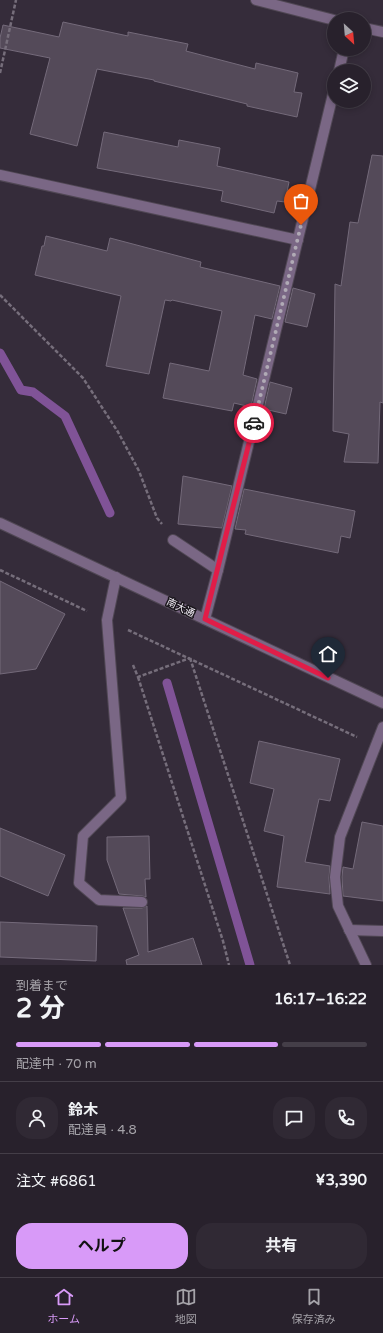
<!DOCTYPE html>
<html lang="ja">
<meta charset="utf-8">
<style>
:root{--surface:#28212c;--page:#302934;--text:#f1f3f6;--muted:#a5a3a9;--line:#443e48;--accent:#d89af8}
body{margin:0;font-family:"Varela Round","Noto Sans JP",sans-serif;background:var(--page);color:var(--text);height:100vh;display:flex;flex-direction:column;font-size:15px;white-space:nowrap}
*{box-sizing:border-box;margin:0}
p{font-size:13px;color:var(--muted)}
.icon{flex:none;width:22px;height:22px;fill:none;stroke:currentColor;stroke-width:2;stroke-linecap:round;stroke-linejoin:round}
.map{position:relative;height:965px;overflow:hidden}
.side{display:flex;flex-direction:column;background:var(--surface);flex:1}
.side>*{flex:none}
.needle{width:26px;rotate:154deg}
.buttons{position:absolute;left:327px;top:12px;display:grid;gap:8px}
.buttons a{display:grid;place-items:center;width:44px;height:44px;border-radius:50%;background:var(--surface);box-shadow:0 2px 6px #0003,0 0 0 1px var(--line);font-size:20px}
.pin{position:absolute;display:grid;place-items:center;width:34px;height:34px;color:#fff;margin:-41px -17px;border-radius:50% 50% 50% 0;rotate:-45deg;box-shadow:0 0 4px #0007}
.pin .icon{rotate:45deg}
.courier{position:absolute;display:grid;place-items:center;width:40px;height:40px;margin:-20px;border:3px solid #e11d48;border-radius:50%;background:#fff;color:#222;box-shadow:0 1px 5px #0007}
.headline em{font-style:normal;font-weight:700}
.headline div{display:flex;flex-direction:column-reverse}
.headline{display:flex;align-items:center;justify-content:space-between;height:68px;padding:0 16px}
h1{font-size:26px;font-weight:700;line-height:30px}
.bar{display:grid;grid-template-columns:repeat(4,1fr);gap:6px 4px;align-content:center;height:48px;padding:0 16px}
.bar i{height:5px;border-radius:3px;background:var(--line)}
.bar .active{background:var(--accent)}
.bar p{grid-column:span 4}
.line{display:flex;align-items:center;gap:10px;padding:0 16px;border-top:1px solid var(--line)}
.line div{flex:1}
.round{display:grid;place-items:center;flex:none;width:42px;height:42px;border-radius:16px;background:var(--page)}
.button{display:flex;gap:8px;margin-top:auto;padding:8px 16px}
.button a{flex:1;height:46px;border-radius:16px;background:var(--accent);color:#111;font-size:16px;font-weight:700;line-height:46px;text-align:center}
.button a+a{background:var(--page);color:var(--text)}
.tab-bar{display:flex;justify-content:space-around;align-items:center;height:56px;border-top:1px solid var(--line);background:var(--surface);font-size:11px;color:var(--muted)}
.tab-bar a{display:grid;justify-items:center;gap:2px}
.tab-bar .active{color:var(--accent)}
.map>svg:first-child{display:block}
</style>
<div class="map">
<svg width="383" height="965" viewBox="0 0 383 965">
<rect width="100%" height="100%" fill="#352c3a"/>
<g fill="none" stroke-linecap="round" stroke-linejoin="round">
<g stroke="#805397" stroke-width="9">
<polyline points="0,353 21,390 33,392 65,416 110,513"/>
<polyline points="167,683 250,965"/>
</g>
</g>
<g fill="#544a59" stroke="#746a7a">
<polygon points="63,22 128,36 128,32 188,44 186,51 255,69 256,63 298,73 294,92 302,93 297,117 247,106 247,104 154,81 154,80 97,69 77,146 30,134 50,58 0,48 0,38 3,25 59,37"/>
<polygon points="104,132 178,147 179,140 220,148 217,166 289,182 285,202 277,201 274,213 221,201 223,191 97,168"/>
<polygon points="372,155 383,156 383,403 380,402 378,463 344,462 349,434 333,431 335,284 341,286 350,222 358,223"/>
<polygon points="46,236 107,251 110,238 201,262 200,267 280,286 272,319 255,315 243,375 257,379 251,407 234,403 232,411 163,398 170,363 209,371 222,311 172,300 171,301 165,300 149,374 106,366 121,296 35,275 42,246 44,246"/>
<polygon points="293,288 315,294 307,327 285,322"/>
<polygon points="270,382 292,388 286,414 264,409"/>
<polygon points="183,476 232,486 222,528 178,524"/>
<polygon points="244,489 355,511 350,538 341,536 338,553 245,534 246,530 235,529"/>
<polygon points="0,581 65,614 36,669 0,674"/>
<polygon points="259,741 340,759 330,801 319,799 305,862 330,866 329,878 330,894 277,887 284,836 264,831 274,789 250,783"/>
<polygon points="362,822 383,826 383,901 343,896 342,877 343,867 353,869"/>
<polygon points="0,828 65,855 48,896 0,876"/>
<polygon points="149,836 150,879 145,879 146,897 142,896 119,894 107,860 107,837"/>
<polygon points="147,906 148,952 193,938 202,965 127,965 126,960 139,955 123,908 142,908"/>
<polygon points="0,922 97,926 96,961 0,957"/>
</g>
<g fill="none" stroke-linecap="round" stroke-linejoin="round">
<defs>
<g id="service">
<polyline points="116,577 107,620 121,798 83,836 79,883 99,900 142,902"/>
<polyline points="349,930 383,931"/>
</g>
<g id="minor">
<polyline points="256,0 334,20"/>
<polyline points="364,28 383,32"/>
<polyline points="339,71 344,49"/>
<polyline points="0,175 298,240"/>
<polyline points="173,540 218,570 205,619"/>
<polyline points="218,570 334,90"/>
<polyline points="366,965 338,906 335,877 340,837 383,727"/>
</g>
<polyline id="tertiary" points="0,523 383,703"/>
</defs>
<use href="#service" stroke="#504754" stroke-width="12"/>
<use href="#minor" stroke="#504754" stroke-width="12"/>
<use href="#tertiary" stroke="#504754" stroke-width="12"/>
<g stroke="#766e7b" stroke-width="2.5" stroke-dasharray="4 2" stroke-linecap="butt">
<polyline points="0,73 16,0"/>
<polyline points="0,295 83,378 118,432 139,471 157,518 162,524"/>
<polyline points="0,570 87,611"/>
<polyline points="128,630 357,737"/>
<polyline points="190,658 290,965"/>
<polyline points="133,665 138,677 190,658"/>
<polyline points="138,677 223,941 229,965"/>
</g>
<use href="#service" stroke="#7a6785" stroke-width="10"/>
<use href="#minor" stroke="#7a6785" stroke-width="10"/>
<use href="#tertiary" stroke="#7a6785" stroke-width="10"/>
</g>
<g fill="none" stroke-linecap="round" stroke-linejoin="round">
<polyline stroke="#b0aab5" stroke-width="4" stroke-dasharray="0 7.2" points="254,423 301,225"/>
<polyline stroke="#e11d48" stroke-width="5" points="254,423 205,619 328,678"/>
</g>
<g text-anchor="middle" stroke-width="3" stroke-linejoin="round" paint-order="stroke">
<g font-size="10" fill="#f3eef7" stroke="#1a161c">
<text transform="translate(181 607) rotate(26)" y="4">南大通</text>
</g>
</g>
</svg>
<div class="buttons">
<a><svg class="needle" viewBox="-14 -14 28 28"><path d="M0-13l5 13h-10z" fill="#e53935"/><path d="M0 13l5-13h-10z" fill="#a5a3a9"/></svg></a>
<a><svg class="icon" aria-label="layers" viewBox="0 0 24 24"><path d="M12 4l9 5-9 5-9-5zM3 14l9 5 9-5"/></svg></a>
</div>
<div class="pin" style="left:301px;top:225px;background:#ea580c"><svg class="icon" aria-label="bag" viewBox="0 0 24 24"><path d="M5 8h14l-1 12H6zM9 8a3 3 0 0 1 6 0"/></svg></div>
<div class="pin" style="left:328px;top:678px;background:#1f2937"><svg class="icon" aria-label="home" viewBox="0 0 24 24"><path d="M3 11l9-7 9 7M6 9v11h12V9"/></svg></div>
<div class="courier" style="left:254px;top:423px"><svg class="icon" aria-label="car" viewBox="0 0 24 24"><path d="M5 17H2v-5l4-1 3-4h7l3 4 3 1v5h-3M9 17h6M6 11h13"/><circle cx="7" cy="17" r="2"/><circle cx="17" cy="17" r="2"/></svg></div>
</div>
<section class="side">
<div class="headline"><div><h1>2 分</h1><p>到着まで</p></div><em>16:17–16:22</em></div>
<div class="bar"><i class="active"></i><i class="active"></i><i class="active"></i><i></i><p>配達中 · 70 m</p></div>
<div class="line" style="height:72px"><a class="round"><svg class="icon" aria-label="person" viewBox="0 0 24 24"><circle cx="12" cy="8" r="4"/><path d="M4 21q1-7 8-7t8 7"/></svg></a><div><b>鈴木</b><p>配達員 · 4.8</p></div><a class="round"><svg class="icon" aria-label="chat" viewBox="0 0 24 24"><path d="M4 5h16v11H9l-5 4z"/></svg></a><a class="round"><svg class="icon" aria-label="phone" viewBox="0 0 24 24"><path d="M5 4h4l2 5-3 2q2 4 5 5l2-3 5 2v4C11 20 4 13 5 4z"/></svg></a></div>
<div class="line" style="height:52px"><div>注文 #6861</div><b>¥3,390</b></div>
<div class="button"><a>ヘルプ</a><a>共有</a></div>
</section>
<nav class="tab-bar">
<a class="active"><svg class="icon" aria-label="home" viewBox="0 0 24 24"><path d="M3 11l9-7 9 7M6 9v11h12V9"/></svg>ホーム</a>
<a><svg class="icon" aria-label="map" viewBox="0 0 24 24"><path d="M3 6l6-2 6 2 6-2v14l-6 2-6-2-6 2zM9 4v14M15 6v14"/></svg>地図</a>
<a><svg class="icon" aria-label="saved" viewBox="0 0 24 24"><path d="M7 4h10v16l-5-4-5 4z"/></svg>保存済み</a>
</nav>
